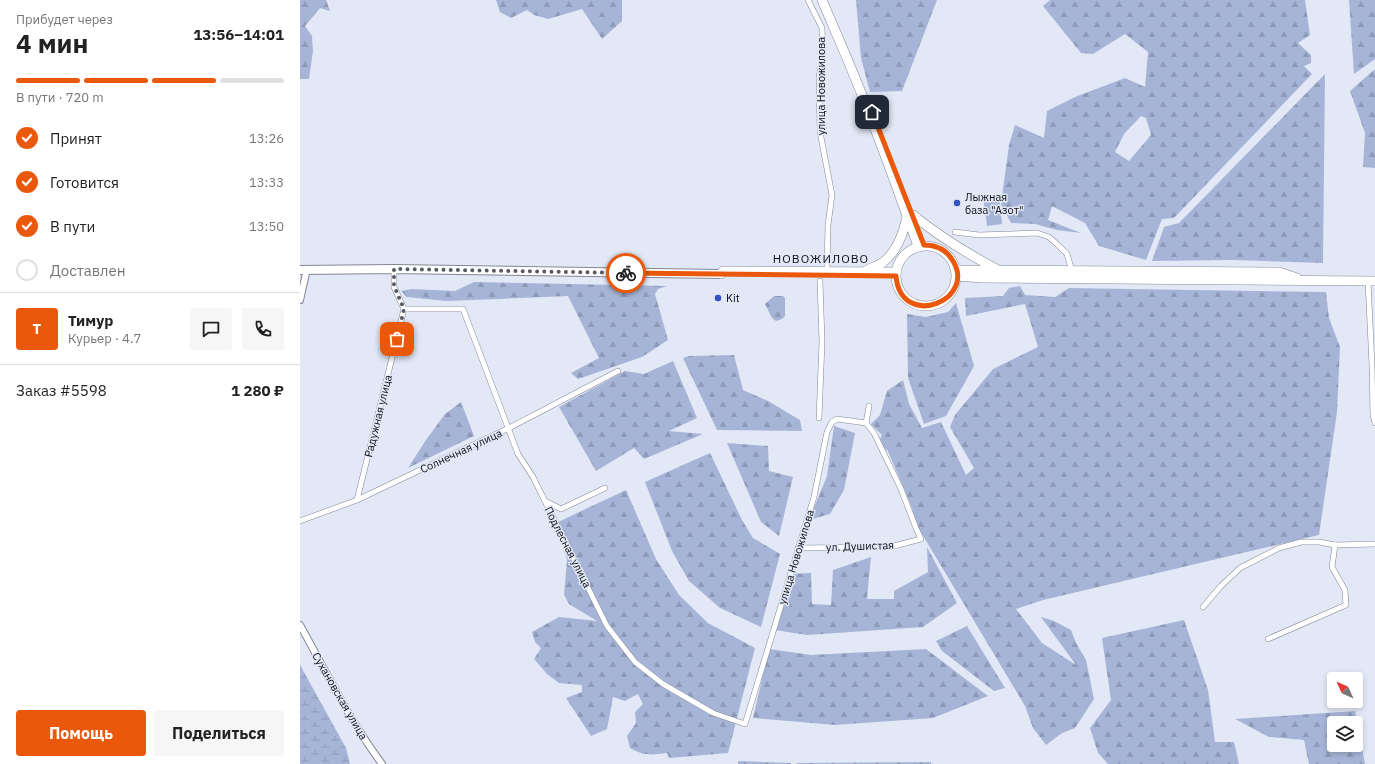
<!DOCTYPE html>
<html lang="ru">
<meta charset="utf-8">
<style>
:root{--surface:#fff;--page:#f6f6f6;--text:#222;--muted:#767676;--line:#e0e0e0;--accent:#ea580c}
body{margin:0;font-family:"IBM Plex Sans",sans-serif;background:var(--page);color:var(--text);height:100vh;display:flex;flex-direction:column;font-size:15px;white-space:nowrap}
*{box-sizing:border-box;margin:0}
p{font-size:13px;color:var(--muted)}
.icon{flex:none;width:22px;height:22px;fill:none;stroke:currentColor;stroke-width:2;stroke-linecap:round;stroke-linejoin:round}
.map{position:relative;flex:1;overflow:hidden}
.details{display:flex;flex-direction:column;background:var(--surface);width:300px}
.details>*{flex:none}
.needle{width:26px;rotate:315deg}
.tools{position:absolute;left:1027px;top:672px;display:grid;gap:8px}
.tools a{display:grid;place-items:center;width:36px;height:36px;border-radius:4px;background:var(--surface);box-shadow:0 2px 6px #0003;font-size:20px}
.pin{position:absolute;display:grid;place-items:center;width:34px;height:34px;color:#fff;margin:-17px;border-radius:8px;box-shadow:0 2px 6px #0006}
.courier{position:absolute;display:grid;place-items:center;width:40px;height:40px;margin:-20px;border:3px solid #ea580c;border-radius:50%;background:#fff;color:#222;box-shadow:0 1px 5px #0007}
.head em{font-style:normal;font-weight:700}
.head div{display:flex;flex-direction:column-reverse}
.head{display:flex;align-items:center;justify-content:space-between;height:68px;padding:0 16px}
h1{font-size:26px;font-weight:700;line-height:30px}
.bar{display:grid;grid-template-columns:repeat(4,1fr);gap:6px 4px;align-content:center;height:48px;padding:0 16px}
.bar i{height:5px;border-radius:3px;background:var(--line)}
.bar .active{background:var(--accent)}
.bar p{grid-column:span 4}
.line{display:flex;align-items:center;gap:10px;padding:0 16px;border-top:1px solid var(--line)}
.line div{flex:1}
.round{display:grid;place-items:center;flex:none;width:42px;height:42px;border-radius:4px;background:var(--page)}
ol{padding:0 16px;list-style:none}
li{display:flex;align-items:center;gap:12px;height:44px}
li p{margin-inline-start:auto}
li .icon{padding:4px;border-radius:50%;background:var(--accent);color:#fff;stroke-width:4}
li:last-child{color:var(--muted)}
li i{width:22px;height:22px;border:2px solid var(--line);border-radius:50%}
.button{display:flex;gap:8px;margin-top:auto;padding:8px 16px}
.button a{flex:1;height:46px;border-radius:4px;background:var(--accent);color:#fff;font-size:16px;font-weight:700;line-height:46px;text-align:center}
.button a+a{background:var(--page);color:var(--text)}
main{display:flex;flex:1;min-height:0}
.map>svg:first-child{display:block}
</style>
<main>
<section class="details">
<div class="head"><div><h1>4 мин</h1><p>Прибудет через</p></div><em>13:56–14:01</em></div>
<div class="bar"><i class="active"></i><i class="active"></i><i class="active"></i><i></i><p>В пути · 720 m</p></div>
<ol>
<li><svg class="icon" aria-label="check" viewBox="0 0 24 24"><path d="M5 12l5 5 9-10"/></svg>Принят<p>13:26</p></li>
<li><svg class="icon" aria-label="check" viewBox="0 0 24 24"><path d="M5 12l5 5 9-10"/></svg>Готовится<p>13:33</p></li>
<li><svg class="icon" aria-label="check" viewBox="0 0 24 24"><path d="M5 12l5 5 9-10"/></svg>В пути<p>13:50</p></li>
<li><i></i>Доставлен</li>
</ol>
<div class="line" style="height:72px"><b class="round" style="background:var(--accent);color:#fff">Т</b><div><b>Тимур</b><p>Курьер · 4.7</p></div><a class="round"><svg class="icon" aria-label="chat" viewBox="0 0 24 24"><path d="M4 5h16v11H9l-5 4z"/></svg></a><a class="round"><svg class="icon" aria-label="phone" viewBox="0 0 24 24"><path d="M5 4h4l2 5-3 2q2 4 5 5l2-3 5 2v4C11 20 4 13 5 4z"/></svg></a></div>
<div class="line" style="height:52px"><div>Заказ #5598</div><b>1 280 ₽</b></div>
<div class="button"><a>Помощь</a><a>Поделиться</a></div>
</section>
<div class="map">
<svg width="1075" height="764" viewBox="0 0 1075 764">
<defs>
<pattern id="forest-firs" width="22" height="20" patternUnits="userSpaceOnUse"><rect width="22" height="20" fill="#a6b5d7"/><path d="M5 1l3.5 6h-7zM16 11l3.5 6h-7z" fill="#8e9ab8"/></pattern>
<pattern id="wetland-marsh" width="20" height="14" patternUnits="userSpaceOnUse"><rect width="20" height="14" fill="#a6b5d7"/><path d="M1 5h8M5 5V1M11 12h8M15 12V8" fill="none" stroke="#8e9ab8"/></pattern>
</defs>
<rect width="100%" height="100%" fill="#e2e8f6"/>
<g fill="url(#forest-firs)" fill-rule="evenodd">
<polygon points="0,0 26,0 30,11 20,8 5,26 12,36 13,51 9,79 0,79"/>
<polygon points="196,0 322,0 322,21 302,39 282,9 248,19 234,15 227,10 211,18 200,12"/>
<polygon points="556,0 637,0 602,91 570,92 561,58"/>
<path d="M 750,0 L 1005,0 L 1010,35 L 998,43 L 1011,55 L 1011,63 L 1004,66 L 1012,74 L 874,218 L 862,219 L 846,260 L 799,246 L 785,223 L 752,206 L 748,220 L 781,233 L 757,230 L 735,224 L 711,223 L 701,204 L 709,145 L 715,125 L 744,138 L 747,111 L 775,97 L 825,78 L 845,87 L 848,52 L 825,34 L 793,54 L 781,53 L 743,6 ZM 841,116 L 846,118 L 851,135 L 829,161 L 815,152 L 824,134 Z"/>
<polygon points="1049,0 1075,0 1075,59 1054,74"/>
<polygon points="1075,69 1075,168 1063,167 1065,133 1050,91"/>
<polygon points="1025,74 1023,263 933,260 852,261 864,227 879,223"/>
<polygon points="174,282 367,286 358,289 355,294 368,340 342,357 278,379 271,373 299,358 268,296 146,301 107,297 101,291 112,289 155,291"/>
<polygon points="720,286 725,295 755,297 769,288 1026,292 1029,318 1040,347 1037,412 1019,535 743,600 716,609 742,643 776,665 741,617 754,621 771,630 776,643 786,660 794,699 775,728 762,733 746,745 733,728 725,706 616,524 612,508 588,451 578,443 582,435 571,424 580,415 587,391 603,380 609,404 622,428 641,422 666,475 674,468 650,427 655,415 693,369 738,347 725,304 666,316 665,298 703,296 709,288"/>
<polygon points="474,296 483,296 485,298 485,316 482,319 476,321 472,318 465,304"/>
<polygon points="656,303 674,366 646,416 624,424 608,378 607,314 626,317 648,312"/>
<polygon points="434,355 443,390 468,401 500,420 502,431 417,430 383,358 389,356"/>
<polygon points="373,361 397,418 369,431 403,434 344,459 334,448 296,471 259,407 325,371 344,374"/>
<polygon points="161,402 174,436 108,468 126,440 145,414"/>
<polygon points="534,426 555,433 544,490 530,514 509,520 527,476"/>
<polygon points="427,443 468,446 469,471 493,477 479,536 461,522"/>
<polygon points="410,453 442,520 453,538 480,554 461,627 420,608 389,581 372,551 345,482"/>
<path d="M 326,490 L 356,559 L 379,595 L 408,623 L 455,648 L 428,753 L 369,758 L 367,753 C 351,755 344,756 330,748 L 327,736 L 336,723 L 335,712 L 343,704 L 338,694 L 325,701 L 313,697 L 307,729 L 291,736 L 266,698 L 282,692 L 282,685 L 259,683 L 247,674 L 234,659 L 241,648 L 235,642 L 232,632 L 259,617 L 297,621 L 269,604 L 264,595 L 267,560 L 260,538 L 258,522 Z"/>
<polygon points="627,547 657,603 623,627 507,635 475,630 488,574 511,573 512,604 531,605 533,570 571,557 567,599 594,599 594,591 628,572"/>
<polygon points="884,620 908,690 915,742 934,742 939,764 808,764 798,753 790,728 811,700 802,638"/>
<polygon points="667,626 705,688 694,691 642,651 636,641"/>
<polygon points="469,649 511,655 626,649 688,696 633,718 535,725 453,718"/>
<path d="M 1055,711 L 1065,764 L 1009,764 L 1004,740 L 969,737 L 935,719 ZM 1034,723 L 1056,723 L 1056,745 L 1034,745 Z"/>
<polygon points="438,761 491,763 491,764 438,764"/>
<polygon points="631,762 631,764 496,764 497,763"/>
</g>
<polygon fill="url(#wetland-marsh)" points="0,665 46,748 50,764 0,764"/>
<polygon fill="#a6b5d7" points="699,194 702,224 687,226 683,196"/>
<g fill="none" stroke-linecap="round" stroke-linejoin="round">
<defs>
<g id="minor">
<polyline points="508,0 522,28 523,53 519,78 520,132 532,195 528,225 527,269"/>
<polyline points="655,232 679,235 737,233 749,237 758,245 767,254 772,271"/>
<polyline points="94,269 94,287 104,309"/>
<polyline points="1068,281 1072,365 1073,415 1075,423"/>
<polyline points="104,309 163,309 218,454 233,477 307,626 335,662 363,684 413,713 445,724 514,497 527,432 532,422 537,419 566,423"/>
<polyline points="519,418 522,342 520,281"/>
<polyline points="566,423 569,406"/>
<polyline points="57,500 104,309"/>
<polyline points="245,501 261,509 305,488"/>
<polyline points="0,521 57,500 139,461 209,428 318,371"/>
<polyline points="498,548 590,547 621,539 616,528 601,489 574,433 566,423"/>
<polyline points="903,607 921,586 940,568 979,548 1001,542 1019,542 1035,545 1075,544"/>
<polyline points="968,639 1046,605 1045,590 1032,567 1035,545"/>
</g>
<g id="tertiary">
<polyline points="0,300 7,269"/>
<path d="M 0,625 C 26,672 50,721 82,764"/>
</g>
<polyline id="primary" points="0,270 94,269 421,274"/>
<g id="trunk">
<path d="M 522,0 C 539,40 557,80 572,121 C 588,162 603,205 618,246"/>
<path d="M 613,215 C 640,237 668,254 698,270"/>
<circle cx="626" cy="276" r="30"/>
<polyline points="656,270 979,272 997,278"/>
<path d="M 565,271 C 570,268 577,266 582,263 C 597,252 603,234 607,217"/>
<polyline points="421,274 423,271 596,272"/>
<polyline points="657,276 682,278 1075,281"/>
</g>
</defs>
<use href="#minor" stroke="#828794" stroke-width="6"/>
<use href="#tertiary" stroke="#828794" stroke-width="8"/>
<use href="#primary" stroke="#828794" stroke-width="10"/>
<use href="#trunk" stroke="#828794" stroke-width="10"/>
<use href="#minor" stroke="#fff" stroke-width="5"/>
<use href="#tertiary" stroke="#fff" stroke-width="6"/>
<use href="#primary" stroke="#fff" stroke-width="8"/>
<use href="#trunk" stroke="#fff" stroke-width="9"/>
</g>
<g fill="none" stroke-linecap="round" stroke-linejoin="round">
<polyline stroke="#575a62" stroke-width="4" stroke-dasharray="0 7.2" points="97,339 104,309 94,286 94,269 326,273"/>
<path stroke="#ea580c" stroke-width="5" d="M 326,273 L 596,276 C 601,332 681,299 651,258 C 645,249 635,245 624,245 L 572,112"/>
</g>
<g fill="#3153c3" stroke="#e2e8f6" stroke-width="1.5">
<circle cx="657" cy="203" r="4"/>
<circle cx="418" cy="298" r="4"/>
</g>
<g text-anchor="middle" stroke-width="3" stroke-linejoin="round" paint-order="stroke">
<g font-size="11" fill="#0c0e13" stroke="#e2e8f6">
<text transform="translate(521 86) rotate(-90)" y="4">улица Новожилова</text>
<text transform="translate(78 416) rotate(-76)" y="4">Радужная улица</text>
<text transform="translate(161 451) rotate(-25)" y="4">Солнечная улица</text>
<text transform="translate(560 546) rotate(-2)" y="4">ул. Душистая</text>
<text transform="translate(268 547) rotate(63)" y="4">Подлесная улица</text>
<text transform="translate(496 557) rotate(-73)" y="4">улица Новожилова</text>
<text transform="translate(40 696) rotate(60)" y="4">Сухановская улица</text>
</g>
<g font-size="11" fill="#0c0e13" stroke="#e2e8f6" text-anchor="start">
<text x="665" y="201">Лыжная<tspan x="665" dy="13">база "Азот"</tspan></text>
<text x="426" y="302">Kit</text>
</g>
<g font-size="12" letter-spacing="1" fill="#0c0e13" stroke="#e2e8f6">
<text x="521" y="263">НОВОЖИЛОВО</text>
</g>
</g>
</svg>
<div class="tools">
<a><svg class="needle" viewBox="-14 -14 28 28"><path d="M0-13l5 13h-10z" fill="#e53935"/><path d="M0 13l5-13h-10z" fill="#767676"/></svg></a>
<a><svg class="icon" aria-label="layers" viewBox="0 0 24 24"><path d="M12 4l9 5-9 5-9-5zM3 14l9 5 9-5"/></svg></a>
</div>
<div class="pin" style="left:97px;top:339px;background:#ea580c"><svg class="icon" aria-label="bag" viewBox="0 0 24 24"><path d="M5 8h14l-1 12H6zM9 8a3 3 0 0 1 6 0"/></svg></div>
<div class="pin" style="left:572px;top:112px;background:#1f2937"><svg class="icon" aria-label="home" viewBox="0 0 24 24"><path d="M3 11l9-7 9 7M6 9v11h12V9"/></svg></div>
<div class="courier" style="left:326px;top:273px"><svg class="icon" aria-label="bike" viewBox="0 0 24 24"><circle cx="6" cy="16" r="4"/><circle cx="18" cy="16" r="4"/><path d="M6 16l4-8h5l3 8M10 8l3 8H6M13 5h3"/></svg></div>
</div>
</main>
